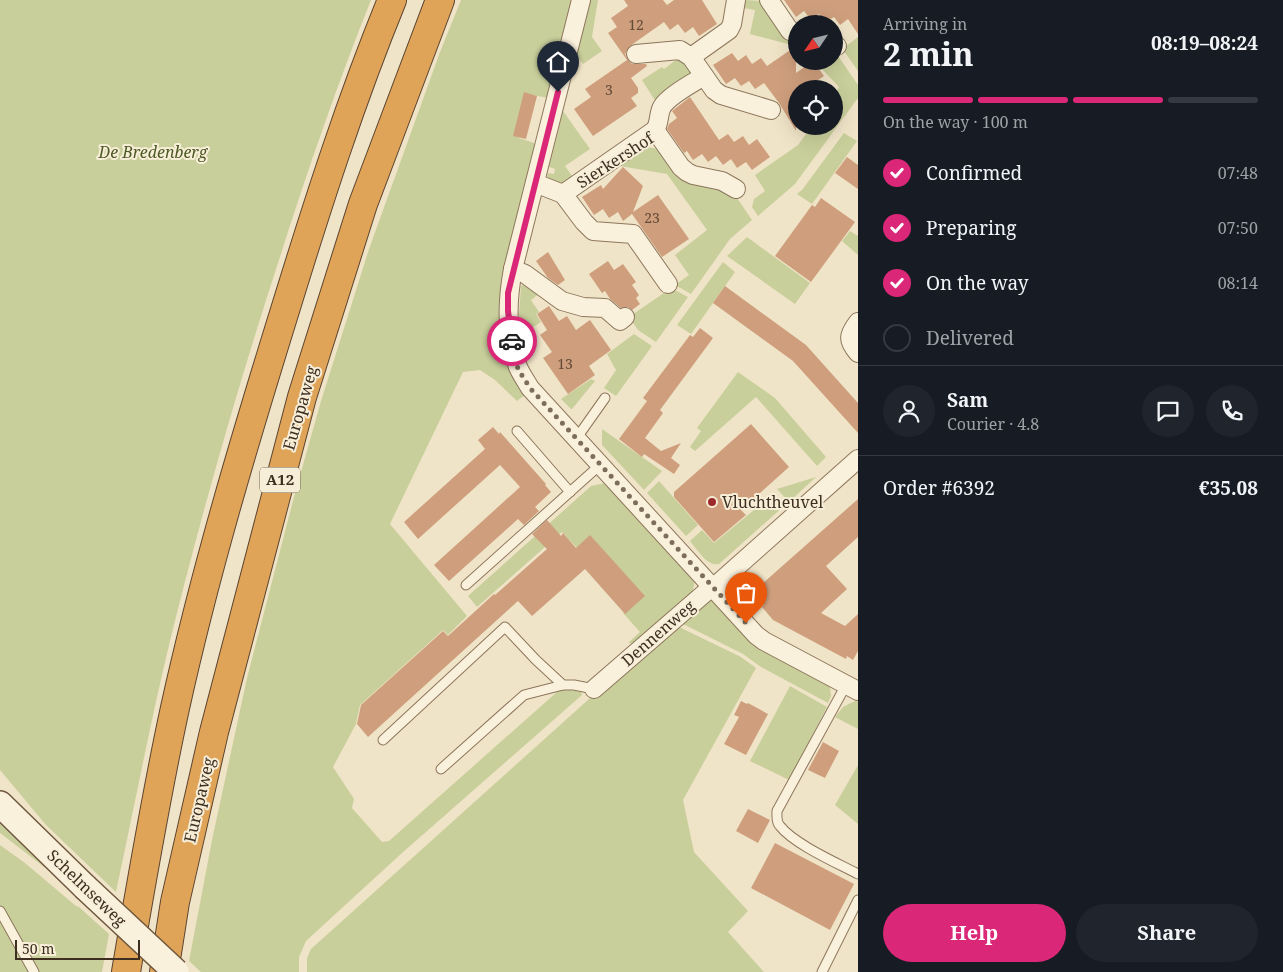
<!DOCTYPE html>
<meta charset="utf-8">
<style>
:root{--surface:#171b24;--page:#20242c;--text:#f1f3f6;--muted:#9ea1a6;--line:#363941;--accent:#db2777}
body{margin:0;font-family:"Noto Serif",serif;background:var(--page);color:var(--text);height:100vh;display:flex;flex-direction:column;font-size:19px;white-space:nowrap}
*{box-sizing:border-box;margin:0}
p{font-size:16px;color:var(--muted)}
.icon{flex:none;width:28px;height:28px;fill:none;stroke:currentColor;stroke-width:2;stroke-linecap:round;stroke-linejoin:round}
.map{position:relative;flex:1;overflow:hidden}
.side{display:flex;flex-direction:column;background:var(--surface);width:425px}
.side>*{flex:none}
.needle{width:32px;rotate:235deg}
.buttons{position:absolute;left:788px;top:15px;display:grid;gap:10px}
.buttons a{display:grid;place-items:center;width:55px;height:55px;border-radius:50%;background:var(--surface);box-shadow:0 5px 20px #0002;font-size:25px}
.scale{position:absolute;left:15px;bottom:12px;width:125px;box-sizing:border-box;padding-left:5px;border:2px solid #3d2e20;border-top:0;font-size:14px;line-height:18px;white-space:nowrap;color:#3d2e20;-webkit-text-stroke:4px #f7eed8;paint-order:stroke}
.pin{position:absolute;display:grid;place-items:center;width:42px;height:42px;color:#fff;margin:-51px -21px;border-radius:50% 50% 50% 0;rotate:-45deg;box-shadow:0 0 5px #0007}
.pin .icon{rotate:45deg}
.courier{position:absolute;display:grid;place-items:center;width:50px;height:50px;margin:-25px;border:4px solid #db2777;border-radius:50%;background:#fff;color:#222;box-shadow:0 1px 6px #0007}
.head em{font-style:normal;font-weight:700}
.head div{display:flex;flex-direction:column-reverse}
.head{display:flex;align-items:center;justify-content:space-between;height:85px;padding:0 25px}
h1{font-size:32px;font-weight:700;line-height:38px}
.bar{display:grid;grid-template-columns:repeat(4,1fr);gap:8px 5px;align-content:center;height:60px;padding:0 25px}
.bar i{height:6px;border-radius:4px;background:var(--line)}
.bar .active{background:var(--accent)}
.bar p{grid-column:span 4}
.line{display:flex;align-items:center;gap:12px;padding:0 25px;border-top:1px solid var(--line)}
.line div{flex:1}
.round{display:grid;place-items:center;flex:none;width:52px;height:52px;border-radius:26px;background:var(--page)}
ol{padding:0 25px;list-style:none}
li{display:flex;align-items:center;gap:15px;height:55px}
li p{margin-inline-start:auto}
li .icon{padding:5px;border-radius:50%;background:var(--accent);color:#fff;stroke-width:4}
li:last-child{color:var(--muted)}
li i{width:28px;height:28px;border:2px solid var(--line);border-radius:50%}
.button{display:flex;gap:10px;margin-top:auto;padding:10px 25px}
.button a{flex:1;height:58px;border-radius:30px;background:var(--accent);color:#fff;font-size:20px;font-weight:700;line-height:58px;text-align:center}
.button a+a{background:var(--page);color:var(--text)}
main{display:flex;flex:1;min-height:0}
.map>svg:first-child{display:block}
</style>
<main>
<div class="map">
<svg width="858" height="972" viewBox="0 0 858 972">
<rect width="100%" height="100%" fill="#f0e4c8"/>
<g fill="#c9cf9b">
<path d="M 0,0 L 371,0 C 337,85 307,172 279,260 C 238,385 202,512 170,641 C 150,724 134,808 116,892 L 46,825 L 0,770 Z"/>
<polygon points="461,0 574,0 548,98 528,94 519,138 537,144 502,292 526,394 517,401 495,380 480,370 463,372 390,524 467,616 448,635 443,630 360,705 356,724 333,767 354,799 352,808 382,842 389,841 558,691 565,689 581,692 582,695 402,853 306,941 299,957 299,972 201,972 189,961 212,840 247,678 295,493 321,401 369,249 440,52"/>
<polygon points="590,0 598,0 592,37 602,51 583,64 576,55"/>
<path d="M 746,0 L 760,1 C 768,12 783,41 796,42 L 796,46 L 750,34 L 755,10 L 743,8 Z"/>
<polygon points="858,37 858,71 844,51 845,47"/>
<polygon points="834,50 858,85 858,98 795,184 758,216 752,207 754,199 765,191 755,175 798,145 812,126 834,126 834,95 839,87 821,68 819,69 814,61 834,61"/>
<polygon points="676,60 686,61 692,70 689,79 656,102 642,80 662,67 664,69"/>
<polygon points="563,111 590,149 565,166 572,176 572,180 561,184 550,180 547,176 548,173 554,174 555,169 549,167"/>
<polygon points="844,133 857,141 812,204 797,194 802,190"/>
<polygon points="645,147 659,149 735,195 752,220 730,239 691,294 675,285 689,275 675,255 707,230 667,174 614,165"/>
<polygon points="850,231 858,236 858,255 842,241"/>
<polygon points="747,237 810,283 795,304 727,256"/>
<polygon points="723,262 735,272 691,334 677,325"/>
<polygon points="525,284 540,293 531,300 539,312 536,314 541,322 521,335 519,315 521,286"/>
<polygon points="671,288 688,297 656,342 638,330 629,317"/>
<polygon points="634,334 652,346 616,396 604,388 616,370 607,354"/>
<polygon points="738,372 775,398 826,457 817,466 756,397 695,451 690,447 701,431 697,428"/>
<polygon points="591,379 595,381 572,409 571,409 561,399"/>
<polygon points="602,429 662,471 644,490 602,445"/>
<polygon points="816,477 789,502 777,489"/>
<polygon points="659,481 698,525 686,536 647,493"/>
<polygon points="605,483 695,581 691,598 640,643 628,643 640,632 623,613 643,595 577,548 562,532 477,607 468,596 591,486"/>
<path d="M 775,497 L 784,506 L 719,564 C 707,567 697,549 690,541 L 702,530 L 714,543 L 765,501 L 768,503 Z"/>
<polygon points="707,600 716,602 830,686 831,696 828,703 761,667 743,654 679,622"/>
<polygon points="675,625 741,657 756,668 683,800 694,852 748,911 728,932 764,972 307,972 307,958 311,949 589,699"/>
<polygon points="790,686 827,707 789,780 750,761"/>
<polygon points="857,700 858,700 858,729 835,717 843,707"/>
<polygon points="858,765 858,824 835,805"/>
<polygon points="0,818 61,880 0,833"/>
<polygon points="0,845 25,863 76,906 79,907 109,934 102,972 37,972 0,906"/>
<polygon points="0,917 30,972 0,972"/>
</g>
<g fill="#cf9f7d">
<polygon points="624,0 663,0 667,5 674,0 702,0 717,24 699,36 693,27 685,33 678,24 670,30 664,22 630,46 625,54 628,60 632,64 646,64 647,66 631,78 638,88 638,93 631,98 637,106 593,136 574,109 591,97 585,89 627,60 608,33 617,27 611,18 628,6"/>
<polygon points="784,0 858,0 858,34 848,19 840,25 834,17 825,22 819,14 811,20 804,11 796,17"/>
<polygon points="796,46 796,73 813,61 824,76 805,89 796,89 796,131 779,103 764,83 755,89 749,81 741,86 735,78 726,84 713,65 732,53 738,61 746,55 752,64 761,58 767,66"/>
<polygon points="524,92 537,96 526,139 513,136"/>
<polygon points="690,97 719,140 728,134 734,142 743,136 749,145 757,139 770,157 752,170 746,162 737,168 731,159 723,165 716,156 708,162 702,154 693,160 687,151 684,153 667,129 669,124 677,118 672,111"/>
<polygon points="847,157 858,165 858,189 835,173"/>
<polygon points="623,167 643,186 633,212 658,195 689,239 662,257 632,214 623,221 618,212 609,218 603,209 594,215 582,197 601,185 603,189"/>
<polygon points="821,198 855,222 811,282 775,256 812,205 815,207"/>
<polygon points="548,252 565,280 558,285 548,278 536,261"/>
<polygon points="608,261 614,270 623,264 636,282 632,285 639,295 636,298 640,304 632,310 628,307 621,308 610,299 605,291 602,293 589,274"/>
<polygon points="725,286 806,345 858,403 858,433 793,361 713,303"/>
<polygon points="549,306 559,321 567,316 576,330 590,320 611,350 589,366 595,375 568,394 543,358 552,352 540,335 547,330 537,314"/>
<polygon points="700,328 713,338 660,410 663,413 645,438 661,451 681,443 671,458 680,465 674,474 644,454 642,457 619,439 647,401 643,398 690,335 693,337"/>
<polygon points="751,424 789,467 741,510 746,515 714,542 674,497 674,492"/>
<polygon points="493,427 499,434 500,432 546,484 545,485 551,492 535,507 539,511 524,525 518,519 449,581 434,565 520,487 500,465 418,539 404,522 485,449 478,440"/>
<polygon points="858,499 858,537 826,566 847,589 821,613 845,626 858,614 858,651 853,660 847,656 846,659 773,620 762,607 764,605 753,592"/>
<polygon points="547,520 561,536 563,533 576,548 590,535 645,596 625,614 585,569 532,616 518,601 368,737 357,724 361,705 443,631 448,636 494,594 495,595 547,549 532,534"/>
<polygon points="741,701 747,704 748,703 768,714 746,755 724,744 739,717 734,715"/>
<polygon points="823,742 839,751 825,778 808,770"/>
<polygon points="748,809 770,820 758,843 736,831"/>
<polygon points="775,843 854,884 830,930 751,888"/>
</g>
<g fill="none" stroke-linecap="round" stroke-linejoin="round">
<defs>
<g id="lane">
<polyline points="517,431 570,492"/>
<polyline points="576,439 605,398"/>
<polyline points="466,585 600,465"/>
<path d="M 846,685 L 777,811 C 777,816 776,822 780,826 C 794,844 837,863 858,874"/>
<polyline points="383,740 505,627 536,660 563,685 574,685 594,689"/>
<polyline points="441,769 524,695 563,685"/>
<polyline points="0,911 34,972"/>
<polyline points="822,972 858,900"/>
</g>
<g id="street">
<path d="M 581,0 L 513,269 C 507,301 506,337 518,367 C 521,374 526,381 530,388 L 756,635 L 764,641 L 858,691"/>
<polyline points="769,0 790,31 796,32"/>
<polyline points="834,44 837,46"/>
<polyline points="636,54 680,50 691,57 714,90 721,95 771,110"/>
<polyline points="691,57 729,30 732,24 736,0"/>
<path d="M 655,130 C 660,123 658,114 662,107 C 668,96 693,83 704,76"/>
<polyline points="535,183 563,194 584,222 593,231 633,234 668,284"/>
<polyline points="563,194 655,130 681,167 687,172 693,175 722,181 736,189"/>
<polyline points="513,269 525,274 562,301 583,307 605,308 620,321 625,317"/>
<path d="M 858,322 C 848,335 847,340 858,353"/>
<polyline points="594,689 706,592 713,588 858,459"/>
</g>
<polyline id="secondary" points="0,804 85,887"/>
<g id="highway">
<path d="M 126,972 C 141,884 156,795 175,708 C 205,572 245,439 286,307 C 318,203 351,100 392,0"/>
<polyline points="164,972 175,902 214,732 302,397 363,204 440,0"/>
</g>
</defs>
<use href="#lane" stroke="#8d765c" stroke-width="11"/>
<use href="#street" stroke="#8d765c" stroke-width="20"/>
<use href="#secondary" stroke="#6f573f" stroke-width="28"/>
<use href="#highway" stroke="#5b4430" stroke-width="30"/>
<use href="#lane" stroke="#faf1dc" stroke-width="9"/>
<use href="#street" stroke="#faf1dc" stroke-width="18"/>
<use href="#secondary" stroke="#faf1dc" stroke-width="25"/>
<use href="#highway" stroke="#e0a458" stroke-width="28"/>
<defs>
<polyline id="secondary-bridge" points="85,887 176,972"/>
</defs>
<use href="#secondary-bridge" stroke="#6f573f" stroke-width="28" stroke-linecap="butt"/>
<use href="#secondary-bridge" stroke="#faf1dc" stroke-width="25"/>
</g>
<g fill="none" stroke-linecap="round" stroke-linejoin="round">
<polyline stroke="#7c6e5b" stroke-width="5" stroke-dasharray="0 9" points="512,341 518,369 530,388 746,623"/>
<polyline stroke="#db2777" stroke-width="6" points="512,341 508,311 508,293 558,92"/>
</g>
<circle fill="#9e2a2b" stroke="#f7eed8" stroke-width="2" cx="712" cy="502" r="5"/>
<g text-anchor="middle" stroke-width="4" stroke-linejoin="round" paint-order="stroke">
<g font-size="14" fill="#624a37">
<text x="636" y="30">12</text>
<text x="609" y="95">3</text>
<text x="652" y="223">23</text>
<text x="565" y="369">13</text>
</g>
<rect fill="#f7eed8" stroke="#756857" stroke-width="1" x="260" y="467.5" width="40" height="25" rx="4"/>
<g font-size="15" font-weight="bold" fill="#3d2e20">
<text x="280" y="485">A12</text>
</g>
<g font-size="16" font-style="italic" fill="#4d5a26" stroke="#f7eed8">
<text x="153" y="158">De Bredenberg</text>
</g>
<g font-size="16" fill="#3d2e20" stroke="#f7eed8">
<text transform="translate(615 160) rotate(-33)" y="6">Sierkershof</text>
<text transform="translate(300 408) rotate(-74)" y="6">Europaweg</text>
<text transform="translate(658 633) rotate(-41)" y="6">Dennenweg</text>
<text transform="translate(199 800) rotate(-77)" y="6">Europaweg</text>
<text transform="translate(87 888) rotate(44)" y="6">Schelmseweg</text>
</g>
<g font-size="16" fill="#3d2e20" stroke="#f7eed8" text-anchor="start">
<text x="722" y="508">Vluchtheuvel</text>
</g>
</g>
</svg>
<div class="buttons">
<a><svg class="needle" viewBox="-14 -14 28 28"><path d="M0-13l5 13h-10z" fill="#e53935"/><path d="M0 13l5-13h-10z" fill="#9ea1a6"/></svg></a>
<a><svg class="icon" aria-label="locate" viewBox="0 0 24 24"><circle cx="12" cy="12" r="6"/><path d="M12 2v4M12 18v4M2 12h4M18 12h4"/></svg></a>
</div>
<div class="scale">50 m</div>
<div class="pin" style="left:746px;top:623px;background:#ea580c"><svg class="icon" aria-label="bag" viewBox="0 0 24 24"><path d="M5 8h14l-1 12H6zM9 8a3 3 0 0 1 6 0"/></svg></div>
<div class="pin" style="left:558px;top:92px;background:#1f2937"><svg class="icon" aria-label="home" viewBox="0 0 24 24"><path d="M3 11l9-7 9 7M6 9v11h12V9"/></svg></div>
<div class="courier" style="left:512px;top:341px"><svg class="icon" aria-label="car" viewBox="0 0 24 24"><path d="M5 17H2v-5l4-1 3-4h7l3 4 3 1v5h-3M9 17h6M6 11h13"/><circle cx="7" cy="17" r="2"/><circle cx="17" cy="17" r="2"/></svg></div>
</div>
<section class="side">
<div class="head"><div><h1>2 min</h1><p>Arriving in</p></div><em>08:19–08:24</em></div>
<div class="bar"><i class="active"></i><i class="active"></i><i class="active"></i><i></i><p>On the way · 100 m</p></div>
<ol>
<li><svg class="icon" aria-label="check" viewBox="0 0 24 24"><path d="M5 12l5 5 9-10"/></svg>Confirmed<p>07:48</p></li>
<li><svg class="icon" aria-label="check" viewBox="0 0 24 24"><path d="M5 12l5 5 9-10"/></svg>Preparing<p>07:50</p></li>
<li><svg class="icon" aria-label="check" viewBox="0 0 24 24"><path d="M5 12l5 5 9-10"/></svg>On the way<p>08:14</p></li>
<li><i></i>Delivered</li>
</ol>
<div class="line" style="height:90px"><a class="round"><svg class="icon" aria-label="person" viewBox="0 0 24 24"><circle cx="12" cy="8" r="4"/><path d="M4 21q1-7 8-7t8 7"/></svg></a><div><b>Sam</b><p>Courier · 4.8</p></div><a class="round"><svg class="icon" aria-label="chat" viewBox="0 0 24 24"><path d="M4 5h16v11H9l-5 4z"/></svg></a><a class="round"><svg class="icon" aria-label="phone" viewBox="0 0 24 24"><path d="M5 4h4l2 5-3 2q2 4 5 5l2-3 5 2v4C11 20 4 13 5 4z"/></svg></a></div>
<div class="line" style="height:65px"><div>Order #6392</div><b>€35.08</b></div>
<div class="button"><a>Help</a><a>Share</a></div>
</section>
</main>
